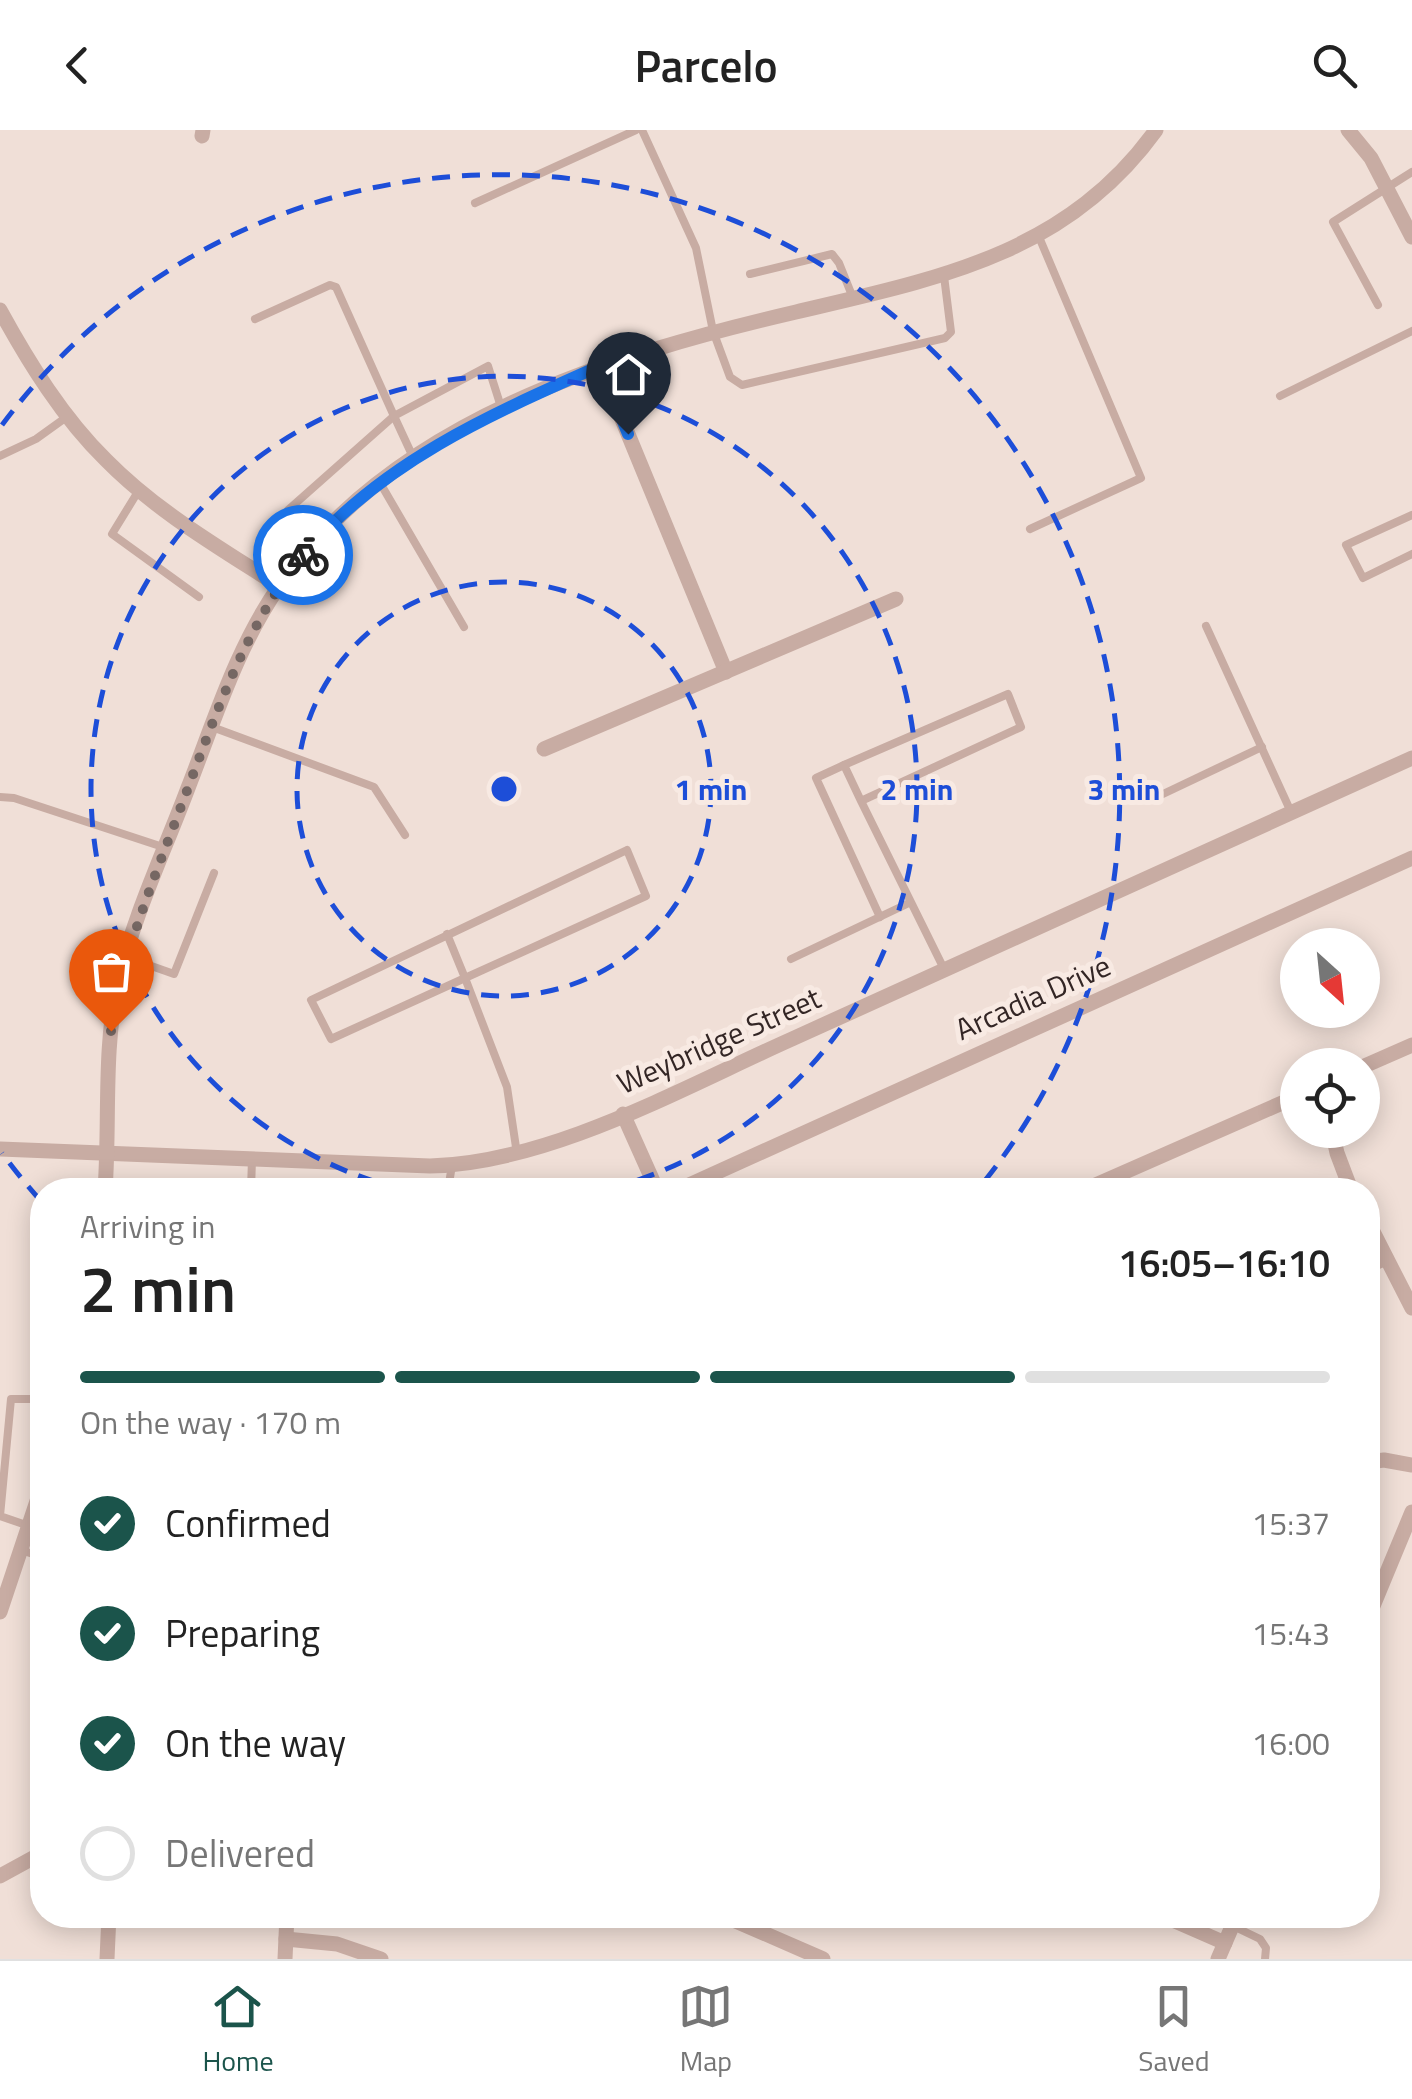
<!DOCTYPE html>
<meta charset="utf-8">
<style>
:root{--surface:#fff;--page:#f2f2f2;--text:#222;--muted:#767676;--line:#e0e0e0;--accent:#1b544b}
body{margin:0;font-family:"Titillium Web",sans-serif;background:var(--page);color:var(--text);height:100vh;display:flex;flex-direction:column;font-size:38px;white-space:nowrap}
*{box-sizing:border-box;margin:0}
p{font-size:32px;color:var(--muted)}
.icon{flex:none;width:55px;height:55px;fill:none;stroke:currentColor;stroke-width:2;stroke-linecap:round;stroke-linejoin:round}
.map{position:relative;flex:1;overflow:hidden}
.drawer{position:absolute;left:30px;top:1048px;width:1350px;height:750px;display:flex;flex-direction:column;background:var(--surface);border-radius:40px;box-shadow:0 5px 25px #0003}
.drawer>*{flex:none}
.needle{width:65px;rotate:153deg}
.buttons{position:absolute;left:1280px;top:798px;display:grid;gap:20px}
.buttons a{display:grid;place-items:center;width:100px;height:100px;border-radius:50%;background:var(--surface);box-shadow:0 5px 25px #0003;font-size:50px}
.pin{position:absolute;display:grid;place-items:center;width:85px;height:85px;color:#fff;margin:-102px -42px;border-radius:50% 50% 50% 0;rotate:-45deg;box-shadow:0 0 10px #0007}
.pin .icon{rotate:45deg}
.courier{position:absolute;display:grid;place-items:center;width:100px;height:100px;margin:-50px;border:8px solid #1a73e8;border-radius:50%;background:#fff;color:#222;box-shadow:0 2px 12px #0007}
.overview em{font-style:normal;font-weight:600}
.overview div{display:flex;flex-direction:column-reverse}
.overview{display:flex;align-items:center;justify-content:space-between;height:170px;padding:0 50px}
h1{font-size:65px;font-weight:600;line-height:75px}
.bar{display:grid;grid-template-columns:repeat(4,1fr);gap:15px 10px;align-content:center;height:120px;padding:0 50px}
.bar i{height:12px;border-radius:8px;background:var(--line)}
.bar .current{background:var(--accent)}
.bar p{grid-column:span 4}
ol{padding:0 50px;list-style:none}
li{display:flex;align-items:center;gap:30px;height:110px}
li p{margin-inline-start:auto}
li .icon{padding:10px;border-radius:50%;background:var(--accent);color:#fff;stroke-width:4}
li:last-child{color:var(--muted)}
li i{width:55px;height:55px;border:5px solid var(--line);border-radius:50%}
header{display:flex;justify-content:space-between;align-items:center;height:130px;padding:0 50px;background:var(--surface);font-size:45px;font-weight:600}
.dock{display:flex;justify-content:space-around;align-items:center;height:140px;border-top:2px solid var(--line);background:var(--surface);font-size:28px;color:var(--muted)}
.dock a{display:grid;justify-items:center;gap:5px}
.dock .current{color:var(--accent)}
.map>svg:first-child{display:block}
</style>
<header><svg class="icon" aria-label="back" viewBox="0 0 24 24"><path d="M15 5l-7 7 7 7"/></svg>Parcelo<svg class="icon" aria-label="search" viewBox="0 0 24 24"><circle cx="10" cy="10" r="6"/><path d="M15 15l6 6"/></svg></header>
<div class="map">
<svg width="1412" height="1829" viewBox="0 0 1412 1829">
<rect width="100%" height="100%" fill="#f0dfd7"/>
<g fill="none" stroke-linecap="round" stroke-linejoin="round">
<g stroke="#c8aca3" stroke-width="8">
<polyline points="642,0 696,118 713,201 730,247 742,255 945,208 951,202 944,146"/>
<polyline points="475,73 636,0"/>
<polyline points="750,144 832,124 839,133 853,168"/>
<polyline points="1378,175 1333,92 1412,42"/>
<polyline points="255,189 330,155 336,157 394,286 288,380"/>
<polyline points="1280,266 1412,201"/>
<polyline points="0,326 36,309 68,286"/>
<polyline points="413,327 394,286 488,236 502,280"/>
<polyline points="379,351 464,497"/>
<polyline points="139,360 112,404 199,467"/>
<polyline points="1412,385 1346,415 1363,448 1412,424"/>
<polyline points="1030,399 1141,348 1039,107"/>
<polyline points="1206,496 1291,682"/>
<polyline points="212,597 374,657 405,705"/>
<polyline points="844,635 816,648 880,787"/>
<polyline points="1163,664 1262,617"/>
<polyline points="0,667 14,668 166,718"/>
<polyline points="861,671 844,635 1008,564 1021,597 861,671 945,841"/>
<polyline points="447,804 465,848 646,766 627,720 311,870 331,909 465,848 507,957 517,1024"/>
<polyline points="126,827 174,844 214,743"/>
<polyline points="791,829 909,773"/>
<polyline points="251,1060 252,1029"/>
<polyline points="448,1060 452,1035"/>
<polyline points="29,1396 0,1386 11,1269 42,1269"/>
<polyline points="21,1420 42,1427"/>
<polyline points="1233,1796 1260,1809 1266,1818 1265,1829"/>
</g>
<g stroke="#c8aca3" stroke-width="15">
<polyline points="1348,0 1371,28 1412,107"/>
<polyline points="202,6 203,0"/>
<path d="M 0,180 C 29,233 63,288 106,330 C 156,381 220,418 279,456"/>
<polyline points="600,236 726,542"/>
<polyline points="544,619 896,469"/>
<polyline points="1362,937 1412,915"/>
<polyline points="623,984 657,1060"/>
<polyline points="1332,1000 1337,1023 1351,1060"/>
<path d="M 0,1019 L 430,1036 C 550,1033 682,958 792,909 C 999,817 1205,720 1412,628"/>
<path d="M 105,1060 C 110,992 103,920 118,853 C 133,787 164,722 188,658 C 215,589 237,516 280,455 C 394,291 611,225 796,182 C 936,149 1066,125 1156,0"/>
<polyline points="678,1060 1412,728"/>
<polyline points="1084,1060 1298,966"/>
<polyline points="1368,1092 1412,1178"/>
<polyline points="1368,1136 1386,1128"/>
<polyline points="1368,1332 1384,1330 1412,1335"/>
<polyline points="0,1482 42,1356"/>
<polyline points="1368,1488 1412,1382"/>
<polyline points="0,1746 42,1723"/>
<polyline points="722,1785 823,1829"/>
<polyline points="1161,1785 1225,1813"/>
<polyline points="286,1809 337,1814 381,1829"/>
<polyline points="107,1829 109,1785"/>
<polyline points="285,1829 287,1785"/>
<polyline points="1218,1829 1237,1785"/>
</g>
</g>
<g fill="none" stroke-linecap="round" stroke-linejoin="round">
<path stroke="#756763" stroke-width="10" stroke-dasharray="0 18" d="M 111,901 C 123,822 154,749 182,674 C 215,587 244,498 303,425"/>
<path stroke="#1a73e8" stroke-width="12" d="M 303,425 C 382,332 489,285 600,236 L 628,304"/>
</g>
<g fill="none" stroke="#1d4ed8" stroke-width="5" stroke-dasharray="18 12">
<circle cx="504" cy="659" r="207"/>
<path d="M404 1060A413 413 0 1 1 604 1060"/>
<path d="M40 1070A620 620 0 0 1 2 1023M2 295A620 620 0 1 1 979 1058"/>
</g>
<g text-anchor="middle" stroke-width="10" stroke-linejoin="round" paint-order="stroke">
<g font-size="30" fill="#332625" stroke="#f8eae3">
<text transform="translate(1033 868) rotate(-24)" y="10">Arcadia Drive</text>
<text transform="translate(719 911) rotate(-24)" y="10">Weybridge Street</text>
</g>
</g>
<circle cx="504" cy="659" r="15" fill="#1d4ed8" stroke="#f8eae3" stroke-width="5"/>
<g font-size="30" text-anchor="middle" font-weight="bold" fill="#1d4ed8" stroke="#f8eae3" stroke-width="10" stroke-linejoin="round" paint-order="stroke">
<text x="711" y="670">1 min</text>
<text x="917" y="670">2 min</text>
<text x="1124" y="670">3 min</text>
</g>
</svg>
<div class="buttons">
<a><svg class="needle" viewBox="-14 -14 28 28"><path d="M0-13l5 13h-10z" fill="#e53935"/><path d="M0 13l5-13h-10z" fill="#767676"/></svg></a>
<a><svg class="icon" aria-label="locate" viewBox="0 0 24 24"><circle cx="12" cy="12" r="6"/><path d="M12 2v4M12 18v4M2 12h4M18 12h4"/></svg></a>
</div>
<div class="pin" style="left:111px;top:901px;background:#ea580c"><svg class="icon" aria-label="bag" viewBox="0 0 24 24"><path d="M5 8h14l-1 12H6zM9 8a3 3 0 0 1 6 0"/></svg></div>
<div class="pin" style="left:628px;top:304px;background:#1f2937"><svg class="icon" aria-label="home" viewBox="0 0 24 24"><path d="M3 11l9-7 9 7M6 9v11h12V9"/></svg></div>
<div class="courier" style="left:303px;top:425px"><svg class="icon" aria-label="bike" viewBox="0 0 24 24"><circle cx="6" cy="16" r="4"/><circle cx="18" cy="16" r="4"/><path d="M6 16l4-8h5l3 8M10 8l3 8H6M13 5h3"/></svg></div>
<section class="drawer">
<div class="overview"><div><h1>2 min</h1><p>Arriving in</p></div><em>16:05–16:10</em></div>
<div class="bar"><i class="current"></i><i class="current"></i><i class="current"></i><i></i><p>On the way · 170 m</p></div>
<ol>
<li><svg class="icon" aria-label="check" viewBox="0 0 24 24"><path d="M5 12l5 5 9-10"/></svg>Confirmed<p>15:37</p></li>
<li><svg class="icon" aria-label="check" viewBox="0 0 24 24"><path d="M5 12l5 5 9-10"/></svg>Preparing<p>15:43</p></li>
<li><svg class="icon" aria-label="check" viewBox="0 0 24 24"><path d="M5 12l5 5 9-10"/></svg>On the way<p>16:00</p></li>
<li><i></i>Delivered</li>
</ol>
</section>
</div>
<nav class="dock">
<a class="current"><svg class="icon" aria-label="home" viewBox="0 0 24 24"><path d="M3 11l9-7 9 7M6 9v11h12V9"/></svg>Home</a>
<a><svg class="icon" aria-label="map" viewBox="0 0 24 24"><path d="M3 6l6-2 6 2 6-2v14l-6 2-6-2-6 2zM9 4v14M15 6v14"/></svg>Map</a>
<a><svg class="icon" aria-label="saved" viewBox="0 0 24 24"><path d="M7 4h10v16l-5-4-5 4z"/></svg>Saved</a>
</nav>
